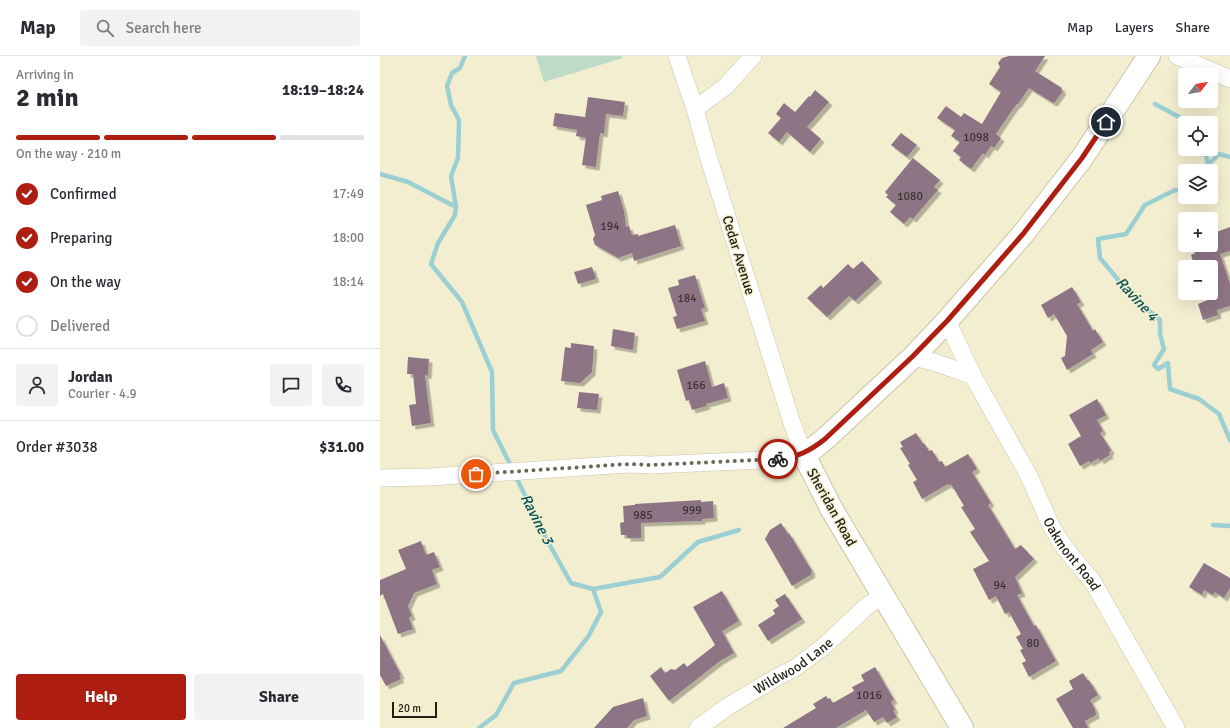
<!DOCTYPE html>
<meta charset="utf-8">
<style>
:root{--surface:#fff;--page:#f2f2f3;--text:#2b2b33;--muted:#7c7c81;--line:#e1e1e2;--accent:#ae1e10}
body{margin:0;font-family:Signika,sans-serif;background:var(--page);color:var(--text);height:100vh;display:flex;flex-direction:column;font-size:15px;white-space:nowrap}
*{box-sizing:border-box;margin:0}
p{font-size:13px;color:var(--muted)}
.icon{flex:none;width:22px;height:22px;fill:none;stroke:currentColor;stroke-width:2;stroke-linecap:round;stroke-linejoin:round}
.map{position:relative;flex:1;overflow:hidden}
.drawer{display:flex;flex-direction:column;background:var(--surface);width:380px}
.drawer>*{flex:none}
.needle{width:26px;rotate:59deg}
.tools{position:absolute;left:798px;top:12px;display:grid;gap:8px}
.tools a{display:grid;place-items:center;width:40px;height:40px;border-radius:4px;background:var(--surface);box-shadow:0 4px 16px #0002;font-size:20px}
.scale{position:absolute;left:12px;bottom:10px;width:45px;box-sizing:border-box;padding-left:4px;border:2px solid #211f14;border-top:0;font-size:11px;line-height:14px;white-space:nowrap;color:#211f14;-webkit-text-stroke:3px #f3eed0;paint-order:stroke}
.pin{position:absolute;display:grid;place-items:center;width:34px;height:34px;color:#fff;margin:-17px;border:2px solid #fff;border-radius:50%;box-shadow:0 1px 4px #0007}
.courier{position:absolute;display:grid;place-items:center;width:40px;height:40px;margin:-20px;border:3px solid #ae1e10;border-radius:50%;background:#fff;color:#222;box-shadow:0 1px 5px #0007}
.headline em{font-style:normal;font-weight:700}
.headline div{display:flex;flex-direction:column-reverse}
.headline{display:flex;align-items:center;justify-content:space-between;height:68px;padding:0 16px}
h1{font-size:26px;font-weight:700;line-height:30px}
.bar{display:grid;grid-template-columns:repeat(4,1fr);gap:6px 4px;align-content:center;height:48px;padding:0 16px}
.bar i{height:5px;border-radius:3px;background:var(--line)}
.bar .current{background:var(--accent)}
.bar p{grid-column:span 4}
.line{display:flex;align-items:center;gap:10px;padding:0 16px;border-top:1px solid var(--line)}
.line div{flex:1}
.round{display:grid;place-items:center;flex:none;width:42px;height:42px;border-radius:4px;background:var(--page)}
ol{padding:0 16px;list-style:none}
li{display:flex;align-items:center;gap:12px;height:44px}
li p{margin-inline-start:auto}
li .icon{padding:4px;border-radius:50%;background:var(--accent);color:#fff;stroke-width:4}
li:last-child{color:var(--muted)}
li i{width:22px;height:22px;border:2px solid var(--line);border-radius:50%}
.primary-button{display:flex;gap:8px;margin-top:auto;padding:8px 16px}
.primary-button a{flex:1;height:46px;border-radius:4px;background:var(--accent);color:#fff;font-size:16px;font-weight:700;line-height:46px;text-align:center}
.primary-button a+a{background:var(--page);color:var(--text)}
header{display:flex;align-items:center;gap:24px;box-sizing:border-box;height:56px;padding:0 20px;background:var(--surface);border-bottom:1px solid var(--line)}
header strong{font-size:19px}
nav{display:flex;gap:22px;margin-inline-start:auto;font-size:14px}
.search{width:280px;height:36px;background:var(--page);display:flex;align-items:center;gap:10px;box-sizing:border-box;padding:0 14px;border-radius:4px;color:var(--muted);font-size:15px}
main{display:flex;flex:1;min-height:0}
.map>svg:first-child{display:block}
</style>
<header>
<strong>Map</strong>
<div class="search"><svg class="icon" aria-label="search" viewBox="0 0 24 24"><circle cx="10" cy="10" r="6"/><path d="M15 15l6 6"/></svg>Search here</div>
<nav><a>Map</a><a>Layers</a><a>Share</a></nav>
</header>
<main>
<section class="drawer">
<div class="headline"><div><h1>2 min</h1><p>Arriving in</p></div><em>18:19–18:24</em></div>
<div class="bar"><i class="current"></i><i class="current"></i><i class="current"></i><i></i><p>On the way · 210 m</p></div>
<ol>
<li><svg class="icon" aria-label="check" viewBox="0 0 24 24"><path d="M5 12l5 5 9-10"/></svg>Confirmed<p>17:49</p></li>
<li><svg class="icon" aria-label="check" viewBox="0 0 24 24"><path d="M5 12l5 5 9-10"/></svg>Preparing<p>18:00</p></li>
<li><svg class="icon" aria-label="check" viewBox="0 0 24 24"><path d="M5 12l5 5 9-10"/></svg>On the way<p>18:14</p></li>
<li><i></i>Delivered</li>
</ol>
<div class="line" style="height:72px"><a class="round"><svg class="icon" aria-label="person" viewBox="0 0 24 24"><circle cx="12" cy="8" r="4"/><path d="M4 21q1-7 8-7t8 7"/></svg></a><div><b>Jordan</b><p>Courier · 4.9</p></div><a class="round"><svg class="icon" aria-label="chat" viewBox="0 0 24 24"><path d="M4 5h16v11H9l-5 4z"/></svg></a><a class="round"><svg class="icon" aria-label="phone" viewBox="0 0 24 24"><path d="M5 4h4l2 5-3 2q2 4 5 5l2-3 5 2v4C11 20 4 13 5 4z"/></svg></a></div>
<div class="line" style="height:52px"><div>Order #3038</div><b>$31.00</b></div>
<div class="primary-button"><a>Help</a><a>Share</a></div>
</section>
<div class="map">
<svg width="850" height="672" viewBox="0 0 850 672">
<defs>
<filter id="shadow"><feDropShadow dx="3.5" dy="3.5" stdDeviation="0" flood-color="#0004"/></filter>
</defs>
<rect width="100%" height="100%" fill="#f3eed0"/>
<polygon fill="#bddbc6" points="156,0 242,0 243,2 164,26"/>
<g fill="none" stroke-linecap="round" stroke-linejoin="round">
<g stroke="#9ccfd3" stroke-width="4.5">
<polyline points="85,0 80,12 72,17 67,30 71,49 79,64 78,102 71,120 76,151 75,159 58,187 51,208 82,246 112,316 113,374 132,412"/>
<polyline points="775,48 801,62 805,67"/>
<polyline points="824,93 828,107 828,115"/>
<polyline points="828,107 832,105 839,98 850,101"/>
<polyline points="0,118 28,126 76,151"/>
<polyline points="805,132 793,135 765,149 746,178 718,183 720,202 750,238 780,264 780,278 784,293 774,309 778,313 788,307 790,333 819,343 839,358 850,384"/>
<polyline points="833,469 850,470"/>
<polyline points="213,533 280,521 318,486 359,474"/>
<polyline points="99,672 116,659 134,627 181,615 208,581 221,556 213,533 191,527 168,486 135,419"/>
</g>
</g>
<g fill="#8e7485" filter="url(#shadow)">
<polygon points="629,0 665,0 655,15 682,32 681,34 683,35 675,46 673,47 649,32 638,48 637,48 633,53 616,78 621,82 614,92 611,90 605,99 603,97 591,113 579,104 581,101 573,95 580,86 571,80 575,74 557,62 566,50 581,61 584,57 602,68 621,36 609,28 620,11 618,7 622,2"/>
<polygon points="435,34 449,46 427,71 441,83 430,96 407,76 399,86 388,77 401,62 396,58 404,47 415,56 429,40 430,41"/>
<polygon points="208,41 245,46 243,60 226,58 224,78 220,77 216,111 202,109 206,82 196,80 197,74 173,70 175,57 205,61"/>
<polygon points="521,77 537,89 527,101 511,89"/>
<polygon points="533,102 560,124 554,131 558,134 533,163 530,161 524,168 510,156 516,149 506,141 508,139 505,136"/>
<polygon points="238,135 244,155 246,171 249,170 252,179 258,178 258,180 295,169 301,190 254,205 252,197 238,202 215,189 213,183 215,179 206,149 222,144 221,140"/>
<polygon points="850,171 850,195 840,198 850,228 850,250 837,254 838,259 823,264 818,248 830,243 828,237 831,237 831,211 815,211 811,199 815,197 812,189 831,189 831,178"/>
<polygon points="482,205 499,223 475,245 469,240 447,261 427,242 441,229 443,232 468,208 473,213"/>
<polygon points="212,211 216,223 198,228 194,216"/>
<polygon points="315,219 325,252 321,253 325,265 297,273 293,261 297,260 288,232 299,229 298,224"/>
<polygon points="692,231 701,246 697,248 713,275 715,273 723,286 711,294 713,298 687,314 681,302 685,300 687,280 674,258 668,262 661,249"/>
<polygon points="233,273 255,277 253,294 231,290"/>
<polygon points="191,287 214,290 212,316 200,327 181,325 185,291 191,292"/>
<polygon points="28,301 49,303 48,320 45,319 51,367 32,370 29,349 36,348 33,318 27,318"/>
<polygon points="325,305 332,331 344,327 348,342 326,348 327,350 312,354 309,344 306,345 297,314"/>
<polygon points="199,336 219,338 217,354 197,352"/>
<polygon points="717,343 726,359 717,364 723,375 720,377 731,394 729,397 730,399 720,405 719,402 710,407 709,405 700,410 688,388 701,380 689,359"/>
<polygon points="536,377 543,388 544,387 549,395 552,394 559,406 562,405 565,411 588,398 597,413 592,416 611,447 608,449 635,493 641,489 654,503 635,521 642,537 637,539 644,552 654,570 656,569 676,605 649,621 642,607 646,605 640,594 643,593 636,581 641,578 629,556 625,558 616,540 609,544 593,513 609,505 590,476 595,473 581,451 584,450 571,428 569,430 568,428 542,443 533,426 537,424 528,409 530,408 520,392 523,391 520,386"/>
<polygon points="321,444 321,446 333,445 334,462 322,463 322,465 261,467 261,482 247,482 247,479 241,479 240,467 244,466 243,450 255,449 255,448"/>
<polygon points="401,467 408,478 409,477 432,515 431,516 432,518 412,530 385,483 390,474"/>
<polygon points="41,485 46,499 54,496 60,511 52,514 57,528 34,537 28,550 32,560 29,562 33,573 18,578 3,538 0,540 0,524 26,513 18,494"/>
<polygon points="824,507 850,522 850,532 844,542 835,536 833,539 824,534 822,539 809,531"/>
<polygon points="342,535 359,565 342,575 354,597 340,605 289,645 270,620 281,611 285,617 291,613 295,614 304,607 307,611 335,589 313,551"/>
<polygon points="405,538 422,563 388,585 378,569 395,558 393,554 399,550 395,544"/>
<polygon points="0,579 21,619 19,620 21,623 6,630 0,619"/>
<polygon points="495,611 514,644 511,646 515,654 513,655 517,661 507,667 503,661 494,666 486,654 456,672 403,672 436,652 433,648 446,640 448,643 450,642 453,647 474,635 472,631 484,625 481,619"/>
<polygon points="703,617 708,625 709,624 718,639 710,644 715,653 716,659 705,665 708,672 693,672 676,643 693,633 689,625"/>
<polygon points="263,642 267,660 254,664 247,672 214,672 233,651"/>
</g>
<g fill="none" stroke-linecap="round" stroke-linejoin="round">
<defs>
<g id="street">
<polyline points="797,0 850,23"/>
<polyline points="315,53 346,30 373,0"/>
<path id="s1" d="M 567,265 L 593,320 L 649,420 L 671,470 L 684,491 L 713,526 L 796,672"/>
<polyline points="533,301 554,306 593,320"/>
<polyline points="0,422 50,421 249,408 270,409 404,403 423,397 412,367 328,100 315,53 297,0"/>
<path id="s2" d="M 318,672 L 347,651 L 399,620 L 415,612 L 443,591 L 487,550 L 503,540"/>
</g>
<polyline id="secondary" points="582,672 451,452 423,397 431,394 445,383 533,301 567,265 643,178 702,102 769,0"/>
</defs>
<use href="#street" stroke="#c9c4a6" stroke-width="18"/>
<use href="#secondary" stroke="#c9c4a6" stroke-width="24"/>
<use href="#street" stroke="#fff" stroke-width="17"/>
<use href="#secondary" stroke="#fff" stroke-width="22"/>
</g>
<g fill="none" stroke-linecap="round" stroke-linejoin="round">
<polyline stroke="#6a6756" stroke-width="4" stroke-dasharray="0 7.2" points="96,418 249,408 270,409 398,403"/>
<path stroke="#ae1e10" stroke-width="5" d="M 398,403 C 417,402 431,394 445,383 L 532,301 L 567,265 L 643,178 L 702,102 L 726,66"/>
</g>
<g text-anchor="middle" stroke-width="3" stroke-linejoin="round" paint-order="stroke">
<g font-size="12" fill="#3c3430">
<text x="596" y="85">1098</text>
<text x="530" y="144">1080</text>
<text x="230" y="174">194</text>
<text x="307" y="246">184</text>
<text x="316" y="333">166</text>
<text x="312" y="458">999</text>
<text x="263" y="463">985</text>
<text x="620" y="533">94</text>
<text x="653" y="591">80</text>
<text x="489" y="643">1016</text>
</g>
<g font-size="14" fill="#211f14" stroke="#f3eed0">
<text transform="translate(359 199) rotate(73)" y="5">Cedar Avenue</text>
<text transform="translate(452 451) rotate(61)" y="5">Sheridan Road</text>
<text dy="5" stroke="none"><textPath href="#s1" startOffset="265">Oakmont Road</textPath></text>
<text dy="5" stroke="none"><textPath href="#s2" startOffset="114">Wildwood Lane</textPath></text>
</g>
<g font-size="15" font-style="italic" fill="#035156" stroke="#f3eed0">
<text transform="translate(757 243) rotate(47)" y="5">Ravine 4</text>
<text transform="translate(157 463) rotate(63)" y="5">Ravine 3</text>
</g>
</g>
</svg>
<div class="tools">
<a><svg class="needle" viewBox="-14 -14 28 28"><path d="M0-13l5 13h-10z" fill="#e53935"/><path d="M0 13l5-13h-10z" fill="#7c7c81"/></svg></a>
<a><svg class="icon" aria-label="locate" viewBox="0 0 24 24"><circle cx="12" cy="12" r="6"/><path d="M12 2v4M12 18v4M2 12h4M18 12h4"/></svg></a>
<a><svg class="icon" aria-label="layers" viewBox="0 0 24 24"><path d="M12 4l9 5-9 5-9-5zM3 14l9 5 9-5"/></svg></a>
<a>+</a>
<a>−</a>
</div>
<div class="scale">20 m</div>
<div class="pin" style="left:96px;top:418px;background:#ea580c"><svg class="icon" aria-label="bag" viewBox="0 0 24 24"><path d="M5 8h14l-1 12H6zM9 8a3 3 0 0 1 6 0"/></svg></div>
<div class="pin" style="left:726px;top:66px;background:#1f2937"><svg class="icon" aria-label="home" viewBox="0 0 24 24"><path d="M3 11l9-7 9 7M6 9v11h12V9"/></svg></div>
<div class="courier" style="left:398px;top:403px"><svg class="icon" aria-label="bike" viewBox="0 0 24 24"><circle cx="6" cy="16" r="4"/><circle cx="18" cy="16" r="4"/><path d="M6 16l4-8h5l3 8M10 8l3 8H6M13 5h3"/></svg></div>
</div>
</main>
